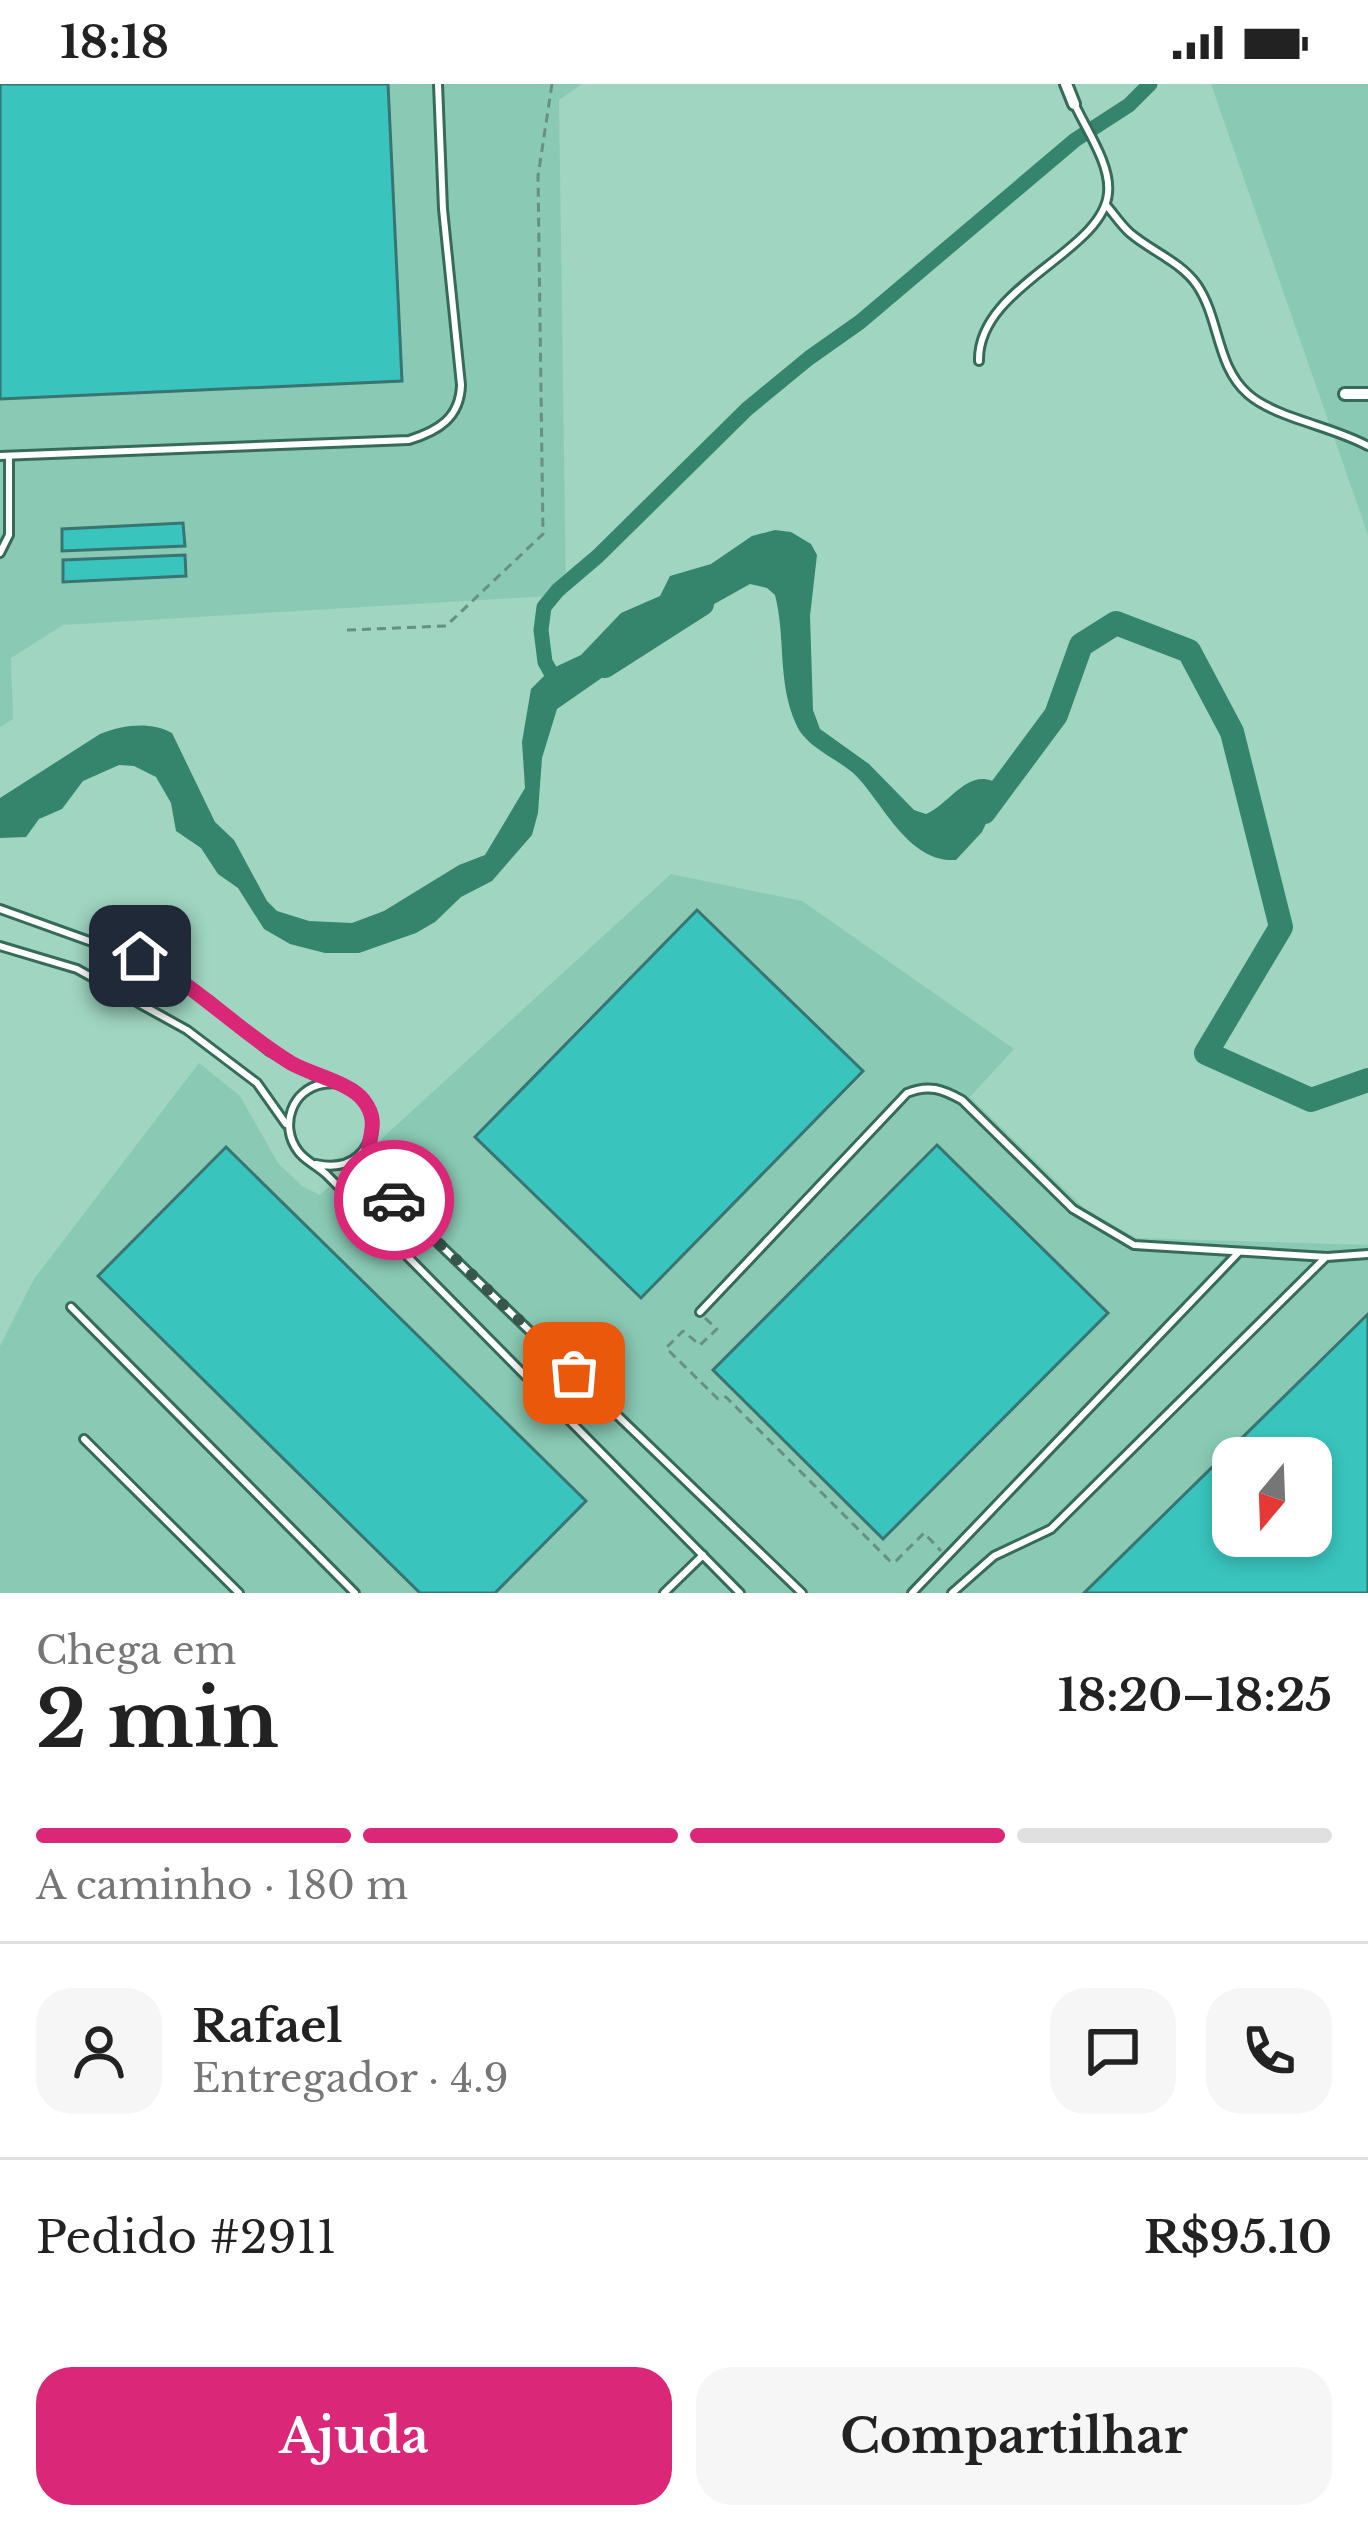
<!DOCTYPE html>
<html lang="pt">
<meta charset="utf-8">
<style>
:root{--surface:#fff;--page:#f6f6f6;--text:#222;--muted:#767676;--line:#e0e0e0;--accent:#db2777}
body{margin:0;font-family:"Libre Baskerville",serif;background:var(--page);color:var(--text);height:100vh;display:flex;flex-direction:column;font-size:45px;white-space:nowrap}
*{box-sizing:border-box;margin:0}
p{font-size:39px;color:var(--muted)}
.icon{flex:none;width:66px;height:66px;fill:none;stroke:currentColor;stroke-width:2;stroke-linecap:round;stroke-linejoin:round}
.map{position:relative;height:1509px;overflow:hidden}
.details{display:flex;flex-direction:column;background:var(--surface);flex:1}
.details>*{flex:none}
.needle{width:78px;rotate:199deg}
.buttons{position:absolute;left:1212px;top:1353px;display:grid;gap:24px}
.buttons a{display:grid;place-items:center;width:120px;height:120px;border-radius:24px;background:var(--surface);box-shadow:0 6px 18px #0003;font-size:60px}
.pin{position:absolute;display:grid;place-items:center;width:102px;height:102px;color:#fff;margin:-51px;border-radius:24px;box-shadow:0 6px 18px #0006}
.courier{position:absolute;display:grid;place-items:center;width:120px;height:120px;margin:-60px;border:9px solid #db2777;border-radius:50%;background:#fff;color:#222;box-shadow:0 3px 15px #0007}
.overview em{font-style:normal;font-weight:800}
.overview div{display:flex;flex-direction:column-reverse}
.overview{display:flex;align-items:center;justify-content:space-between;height:204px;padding:0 36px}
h1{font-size:78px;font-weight:800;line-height:90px}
.bar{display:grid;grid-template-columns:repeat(4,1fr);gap:18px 12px;align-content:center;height:144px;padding:0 36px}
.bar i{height:15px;border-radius:9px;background:var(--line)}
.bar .selected{background:var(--accent)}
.bar p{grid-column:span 4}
.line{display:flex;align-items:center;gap:30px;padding:0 36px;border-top:3px solid var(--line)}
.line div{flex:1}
.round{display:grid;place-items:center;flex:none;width:126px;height:126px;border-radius:36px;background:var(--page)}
.button{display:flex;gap:24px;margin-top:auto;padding:24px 36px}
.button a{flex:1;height:138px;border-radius:36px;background:var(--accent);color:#fff;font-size:48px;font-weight:800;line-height:138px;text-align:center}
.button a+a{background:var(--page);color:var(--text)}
.status{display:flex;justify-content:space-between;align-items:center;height:84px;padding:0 60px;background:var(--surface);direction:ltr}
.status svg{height:33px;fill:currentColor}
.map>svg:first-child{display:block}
</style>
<div class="status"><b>18:18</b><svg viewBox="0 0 49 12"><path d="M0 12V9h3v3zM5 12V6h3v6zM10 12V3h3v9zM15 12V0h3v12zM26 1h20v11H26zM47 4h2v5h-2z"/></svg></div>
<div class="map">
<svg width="1368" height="1509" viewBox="0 0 1368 1509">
<rect width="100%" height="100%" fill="#9fd5c1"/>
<g fill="#8acab4" fill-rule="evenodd">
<polygon points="0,0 582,0 559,16 566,511 63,541 11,574 13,635 0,643"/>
<polygon points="1211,0 1368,0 1368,451"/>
<path d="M 671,790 L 802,817 L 1014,965 L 970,1013 L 1084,1124 L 1136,1154 L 1368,1161 L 1368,1509 L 0,1509 L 0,1262 L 34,1195 L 199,979 L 240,1012 L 278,1079 L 302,1102 L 320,1111 ZM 1233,1374 L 1311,1374 L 1311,1452 L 1233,1452 Z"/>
</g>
<path fill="#35856d" d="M 775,446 L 791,448 L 811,460 L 817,471 L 810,532 L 813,626 L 820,645 L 869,680 L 914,726 L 926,730 C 953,718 970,678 1003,703 L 982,748 L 956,776 C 906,779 882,715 852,688 C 834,673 806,663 796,640 C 777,598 786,553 775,511 L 767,504 L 750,500 L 691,533 L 664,537 L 644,546 L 626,577 L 557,625 L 542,674 L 538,729 L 532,751 L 492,797 L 461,813 L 435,838 L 416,849 L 359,869 L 325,869 L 290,860 L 264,845 L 238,804 L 218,790 L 201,764 L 176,747 L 171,719 L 156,693 L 134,682 L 119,681 L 83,697 L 62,725 L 39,735 L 26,753 L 0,754 L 0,714 L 100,650 C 123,641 150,637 172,649 L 215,738 L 234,756 L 267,817 L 277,827 L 309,837 L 352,839 L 384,827 L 459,781 L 485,771 L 525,704 L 522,658 L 531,605 L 551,585 L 581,571 L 621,529 L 660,512 L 670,492 L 711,480 L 752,452 Z"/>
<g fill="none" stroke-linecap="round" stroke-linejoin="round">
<polyline stroke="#35856d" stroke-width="15" points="558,601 545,578 541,546 544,523 558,506 598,472 747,325 809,274 860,238 1075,56 1129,21 1150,0"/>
<g stroke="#35856d" stroke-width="24">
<polyline points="605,582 702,520"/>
<polyline points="984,728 1056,631 1081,561 1116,539 1189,567 1232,648 1281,843 1206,969 1311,1016 1368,996"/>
</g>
</g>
<g fill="#39c5be" stroke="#387471" stroke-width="3" fill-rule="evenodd">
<polygon points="0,0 388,0 402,297 0,315"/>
<polygon points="183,439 185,462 62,467 62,445"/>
<polygon points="185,471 186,492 63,498 63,476"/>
<polygon points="697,826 863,987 641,1214 475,1053"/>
<polygon points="937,1061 1108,1229 883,1455 713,1286"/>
<polygon points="226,1063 586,1417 495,1509 420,1509 98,1192"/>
<path d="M 1368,1230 L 1368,1509 L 1084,1509 ZM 1233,1374 L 1311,1374 L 1311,1452 L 1233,1452 Z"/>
</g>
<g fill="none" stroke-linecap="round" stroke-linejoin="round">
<defs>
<g id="lane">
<path d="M 1106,121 C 1114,130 1121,141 1130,149 C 1151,167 1181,178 1197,201 C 1220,235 1216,282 1248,310 C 1275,334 1332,342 1368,362"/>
<path d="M 979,277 C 977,202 1103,168 1108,109 C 1111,81 1087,47 1075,21"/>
<path d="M 0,372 L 409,356 C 438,347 460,334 461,301 L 443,125 L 438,0"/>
<polyline points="0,469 9,451 9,372"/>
<polyline points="0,825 159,882 211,918 269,967 327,998"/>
<polyline points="0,862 77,885 187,946 257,999 286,1040"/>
<polyline points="367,1061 370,1088 382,1105 802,1509"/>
<path d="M 316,1080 C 390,1096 387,989 323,1000 C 292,1005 279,1042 298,1067 C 305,1077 318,1082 327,1091 L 740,1509"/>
<polyline points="71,1223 355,1509"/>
<path d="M 700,1228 L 907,1009 C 929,1000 942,1005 962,1016 L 1073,1125 L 1134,1161 L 1327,1173 L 1368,1170"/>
<polyline points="84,1355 239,1509"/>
<polyline points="664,1509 703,1471"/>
<polyline points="912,1509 1238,1169"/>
<polyline points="952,1509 994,1472 1051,1445 1326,1173"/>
</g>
<g id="street">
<polyline points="1066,0 1074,20"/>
<polyline points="1345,310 1368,310"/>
</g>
</defs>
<use href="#lane" stroke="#366a59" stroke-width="12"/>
<use href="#street" stroke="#366a59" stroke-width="16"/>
<g stroke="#679081" stroke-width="3" stroke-dasharray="9 6" stroke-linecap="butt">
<polyline points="347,546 446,542 543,450 538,92 552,0"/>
<polyline points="705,1234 717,1245 700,1261 683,1247 666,1264 718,1315 726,1313 890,1477 895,1478 924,1449 941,1467"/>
</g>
<use href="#lane" stroke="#fff" stroke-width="6"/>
<use href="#street" stroke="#fff" stroke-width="10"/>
</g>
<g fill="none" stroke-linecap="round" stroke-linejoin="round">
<polyline stroke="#38574c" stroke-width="12" stroke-dasharray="0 21.6" points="394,1116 574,1289"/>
<path stroke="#db2777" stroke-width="15" d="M 140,872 C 196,901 238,947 291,979 C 312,991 351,999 364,1017 C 390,1051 342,1067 394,1116"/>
</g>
</svg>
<div class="buttons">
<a><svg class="needle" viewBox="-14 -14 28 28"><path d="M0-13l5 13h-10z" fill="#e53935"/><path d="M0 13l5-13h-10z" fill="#767676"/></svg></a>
</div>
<div class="pin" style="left:574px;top:1289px;background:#ea580c"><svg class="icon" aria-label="bag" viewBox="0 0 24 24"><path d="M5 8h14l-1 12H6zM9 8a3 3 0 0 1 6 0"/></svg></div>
<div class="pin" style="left:140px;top:872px;background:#1f2937"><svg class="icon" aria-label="home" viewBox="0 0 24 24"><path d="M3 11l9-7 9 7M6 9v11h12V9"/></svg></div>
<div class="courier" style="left:394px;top:1116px"><svg class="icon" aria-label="car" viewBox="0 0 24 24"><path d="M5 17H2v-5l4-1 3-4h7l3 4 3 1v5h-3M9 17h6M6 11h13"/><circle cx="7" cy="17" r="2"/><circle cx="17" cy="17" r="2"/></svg></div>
</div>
<section class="details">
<div class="overview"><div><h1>2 min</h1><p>Chega em</p></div><em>18:20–18:25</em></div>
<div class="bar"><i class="selected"></i><i class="selected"></i><i class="selected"></i><i></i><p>A caminho · 180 m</p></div>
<div class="line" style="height:216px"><a class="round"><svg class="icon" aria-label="person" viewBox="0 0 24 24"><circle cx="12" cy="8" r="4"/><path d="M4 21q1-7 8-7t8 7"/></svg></a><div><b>Rafael</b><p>Entregador · 4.9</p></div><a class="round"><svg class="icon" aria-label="chat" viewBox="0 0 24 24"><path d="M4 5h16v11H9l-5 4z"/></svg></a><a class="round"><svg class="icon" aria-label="phone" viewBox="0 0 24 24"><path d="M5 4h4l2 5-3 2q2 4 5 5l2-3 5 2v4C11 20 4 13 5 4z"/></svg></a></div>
<div class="line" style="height:156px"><div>Pedido #2911</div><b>R$95.10</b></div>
<div class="button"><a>Ajuda</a><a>Compartilhar</a></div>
</section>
